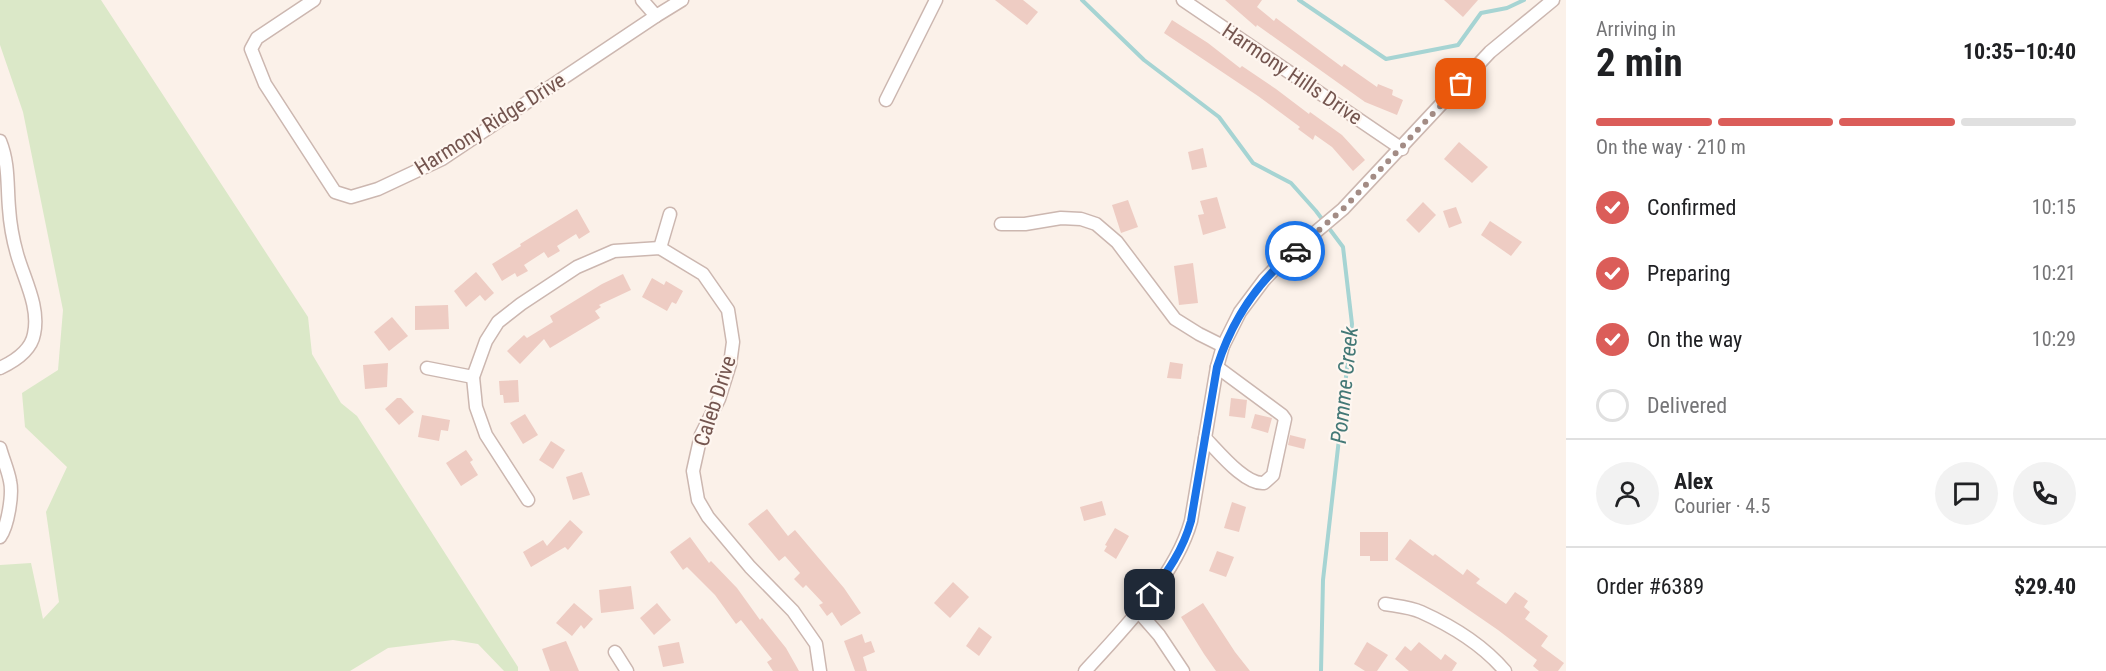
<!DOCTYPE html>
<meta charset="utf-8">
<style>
:root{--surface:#fff;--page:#f2f2f2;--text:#202124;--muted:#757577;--line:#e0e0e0;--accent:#db5d59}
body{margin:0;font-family:"Roboto Condensed",sans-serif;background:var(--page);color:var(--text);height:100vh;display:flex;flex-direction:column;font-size:22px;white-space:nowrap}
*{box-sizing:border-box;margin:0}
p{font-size:20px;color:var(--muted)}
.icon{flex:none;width:33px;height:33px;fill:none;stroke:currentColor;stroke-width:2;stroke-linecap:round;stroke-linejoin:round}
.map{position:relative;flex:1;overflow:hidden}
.details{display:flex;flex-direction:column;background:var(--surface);width:540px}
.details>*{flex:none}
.pin{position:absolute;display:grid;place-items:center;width:51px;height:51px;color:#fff;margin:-26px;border-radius:12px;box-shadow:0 3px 9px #0006}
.courier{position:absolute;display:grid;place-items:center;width:60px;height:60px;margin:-30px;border:4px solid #1a73e8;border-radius:50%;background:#fff;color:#222;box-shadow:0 2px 8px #0007}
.overview em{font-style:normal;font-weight:700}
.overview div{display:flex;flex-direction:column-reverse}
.overview{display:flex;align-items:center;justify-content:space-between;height:102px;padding:0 30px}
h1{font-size:39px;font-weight:700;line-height:45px}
.bar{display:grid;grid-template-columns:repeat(4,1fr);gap:9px 6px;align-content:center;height:72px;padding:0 30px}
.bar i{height:8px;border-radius:4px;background:var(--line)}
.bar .on{background:var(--accent)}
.bar p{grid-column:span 4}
.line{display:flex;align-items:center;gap:15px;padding:0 30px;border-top:2px solid var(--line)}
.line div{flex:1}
.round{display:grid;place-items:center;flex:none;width:63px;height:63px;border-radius:32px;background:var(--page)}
ol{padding:0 30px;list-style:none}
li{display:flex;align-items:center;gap:18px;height:66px}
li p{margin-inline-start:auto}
li .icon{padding:6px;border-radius:50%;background:var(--accent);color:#fff;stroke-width:4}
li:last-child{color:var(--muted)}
li i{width:33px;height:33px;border:3px solid var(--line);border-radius:50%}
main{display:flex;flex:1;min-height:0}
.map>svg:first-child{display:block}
</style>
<main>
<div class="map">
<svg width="1566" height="671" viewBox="0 0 1566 671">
<rect width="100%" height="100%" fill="#fbf1e9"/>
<polygon fill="#dbe8c8" points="0,0 101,0 308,317 312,354 341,403 357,416 518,667 518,671 504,671 478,644 453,640 388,648 350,671 0,671 0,565 31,563 43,619 59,602 46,512 67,467 25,427 22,393 58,370 63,310 23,112 0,45"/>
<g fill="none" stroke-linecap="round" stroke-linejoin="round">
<g stroke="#a6d4d3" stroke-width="4">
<polyline points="1082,0 1144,60 1219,117 1253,163 1291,183 1316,211 1343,247 1352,324 1323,580 1321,671"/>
<polyline points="1299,0 1386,59 1458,45 1481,13 1507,8 1524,0"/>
</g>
</g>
<g fill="#eeccc3">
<polygon points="995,0 1023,0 1038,12 1027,25"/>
<polygon points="1225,0 1262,0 1257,7 1274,21 1276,18 1342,67 1344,64 1377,87 1378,84 1393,90 1392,95 1403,100 1397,115 1365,102 1257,25 1256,27"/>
<polygon points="1444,0 1478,0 1463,17"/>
<polygon points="1172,20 1208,43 1240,68 1242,66 1276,89 1309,114 1310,112 1342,135 1365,160 1353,171 1332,147 1315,135 1313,140 1298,129 1300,127 1258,96 1164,33"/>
<polygon points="1459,142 1488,167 1472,183 1444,159"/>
<polygon points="1203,148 1207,167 1192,170 1188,152"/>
<polygon points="1217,197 1226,228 1203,235 1198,215 1204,214 1200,201"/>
<polygon points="1128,200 1138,227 1121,233 1112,205"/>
<polygon points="1423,202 1436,215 1419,233 1406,220"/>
<polygon points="1456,207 1462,223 1449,228 1443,211"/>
<polygon points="577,209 590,232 579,239 576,234 557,246 560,251 548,258 544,252 524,265 528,271 517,277 515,273 502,281 492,264 521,246 520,244"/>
<polygon points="1490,221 1522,242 1511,256 1481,235"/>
<polygon points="1193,263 1198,303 1179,305 1174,266"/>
<polygon points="476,272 494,293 485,301 480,295 466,307 454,291"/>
<polygon points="623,274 631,290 599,305 601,307 595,311 600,318 550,348 544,339 520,364 507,351 524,335 527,338 553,322 550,316 602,284"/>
<polygon points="652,278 664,285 666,281 683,291 676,304 672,302 667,311 642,297"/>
<polygon points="448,305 449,329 415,330 415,306"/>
<polygon points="392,317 408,336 389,351 374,332"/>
<polygon points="1170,362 1183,364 1181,379 1167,378"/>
<polygon points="388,363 387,387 365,389 363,365"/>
<polygon points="518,380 519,402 504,403 503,395 500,395 499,381"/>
<polygon points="397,398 401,398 414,412 399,425 385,409"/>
<polygon points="1231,398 1247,400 1245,418 1229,416"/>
<polygon points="525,414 538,435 523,444 510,423"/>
<polygon points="1255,414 1272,418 1268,433 1251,428"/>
<polygon points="422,415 450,420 448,431 441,430 439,441 418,437"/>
<polygon points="1290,435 1306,439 1304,449 1288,445"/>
<polygon points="551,441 565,450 553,469 539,460"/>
<polygon points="466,450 473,460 470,462 478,475 461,486 446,463"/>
<polygon points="582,472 590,495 573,500 566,477"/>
<polygon points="1102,501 1106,515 1084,521 1080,507"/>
<polygon points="1232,502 1246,507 1239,532 1224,528"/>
<polygon points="767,509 788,536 795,530 844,588 861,613 841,626 832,612 827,616 819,605 823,603 806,585 803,588 794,579 800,573 785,556 779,561 748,524"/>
<polygon points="570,520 583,532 568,550 565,547 531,567 523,552 543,540 547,546"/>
<polygon points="1115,528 1129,536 1116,559 1104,551 1107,546 1105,545"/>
<polygon points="1360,532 1388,532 1388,561 1370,561 1370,556 1360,556"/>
<polygon points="690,537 709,563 711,561 737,588 760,620 762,618 786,648 799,671 773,671 767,662 772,659 741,620 736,624 715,595 687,567 683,570 670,552"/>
<polygon points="1410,539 1433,556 1435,554 1463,575 1467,569 1480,579 1476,583 1506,604 1515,592 1528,601 1524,607 1530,612 1525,619 1548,636 1541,646 1564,663 1558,671 1539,671 1533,666 1537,660 1498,630 1395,559"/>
<polygon points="1217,551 1234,557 1226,577 1209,571"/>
<polygon points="953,582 969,597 950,618 934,603"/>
<polygon points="631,586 634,609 601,613 599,590"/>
<polygon points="574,603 593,619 584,629 581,625 572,636 556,623"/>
<polygon points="657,603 671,620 654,635 640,618"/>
<polygon points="1203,603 1235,652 1250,671 1216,671 1204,654 1181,617"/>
<polygon points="979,627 992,637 979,656 966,646"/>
<polygon points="862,634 865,643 871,641 875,652 863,657 867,671 855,671 844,641"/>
<polygon points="566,641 579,671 550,671 542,649"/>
<polygon points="679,642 684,663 663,667 658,646"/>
<polygon points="1367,642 1388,655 1377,671 1365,671 1354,664"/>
<polygon points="1419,642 1441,660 1445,654 1457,663 1452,671 1409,671 1395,659 1405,646 1411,651"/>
</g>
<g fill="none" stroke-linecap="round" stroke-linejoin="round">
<defs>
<g id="minor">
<polyline points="314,0 257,38 251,49 265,84 335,192 351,197 378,189 442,159 656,16"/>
<polyline points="642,0 656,16 682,0"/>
<polyline points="1183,0 1402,149"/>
<polyline points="886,100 936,0"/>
<path d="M 0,141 C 9,163 7,185 9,208 C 10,223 13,240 17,254 C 24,279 40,307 34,334 C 31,351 15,361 0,368"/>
<polyline points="1001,224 1025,224 1061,218 1081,219 1096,224 1117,242 1175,319 1199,334 1223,346"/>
<polyline points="660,248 670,214"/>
<polyline points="427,368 473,377"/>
<path d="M 1205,438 C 1218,451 1245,485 1264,483 L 1273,475 L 1285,419 L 1282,415 L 1217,367"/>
<path d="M 0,448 C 3,459 8,470 10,481 C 13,494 8,526 0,537"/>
<polyline points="528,500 486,435 476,407 473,377 486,341 498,322 521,304 577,267 614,251 660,248 703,274 728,310 733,342 730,364 719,399 701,435 693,471 698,500 708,517 750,567 793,611 816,644 820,671"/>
<path d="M 1385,604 C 1396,606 1410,607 1421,612 C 1452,626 1483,645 1505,671"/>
<polyline points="1138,611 1159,635 1183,671"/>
<polyline points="615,652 627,671"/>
<path d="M 1085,671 C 1123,630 1176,575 1191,521 L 1217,367 L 1223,346 L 1240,312 L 1264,280 L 1286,257 L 1343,209 L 1490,52 L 1553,0"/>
</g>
</defs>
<use href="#minor" stroke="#ccb7b0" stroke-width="15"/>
<use href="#minor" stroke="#fff" stroke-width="12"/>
</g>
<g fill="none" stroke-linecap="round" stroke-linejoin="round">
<polyline stroke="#a38c85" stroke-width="6" stroke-dasharray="0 10.8" points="1295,251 1343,209 1461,84"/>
<path stroke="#1a73e8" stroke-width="8" d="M 1150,595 C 1168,571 1183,550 1191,521 L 1217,367 C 1232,320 1257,282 1295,251"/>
</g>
<g text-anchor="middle" stroke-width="4.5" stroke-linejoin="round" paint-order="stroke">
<g font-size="21" fill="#74554f" stroke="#fef6f0">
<text transform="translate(1292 74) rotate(34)" y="7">Harmony Hills Drive</text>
<text transform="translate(490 124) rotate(-32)" y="7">Harmony Ridge Drive</text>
<text transform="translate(715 401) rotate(-72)" y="7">Caleb Drive</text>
</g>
<g font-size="22" font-style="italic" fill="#437876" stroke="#fef6f0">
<text transform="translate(1344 385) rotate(-84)" y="8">Pomme Creek</text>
</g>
</g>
</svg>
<div class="pin" style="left:1461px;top:84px;background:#ea580c"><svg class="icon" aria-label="bag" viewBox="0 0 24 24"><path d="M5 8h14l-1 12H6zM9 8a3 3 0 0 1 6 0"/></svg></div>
<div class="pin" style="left:1150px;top:595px;background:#1f2937"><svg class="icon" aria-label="home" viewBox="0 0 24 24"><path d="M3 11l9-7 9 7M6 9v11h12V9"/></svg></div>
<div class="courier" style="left:1295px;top:251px"><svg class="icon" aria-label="car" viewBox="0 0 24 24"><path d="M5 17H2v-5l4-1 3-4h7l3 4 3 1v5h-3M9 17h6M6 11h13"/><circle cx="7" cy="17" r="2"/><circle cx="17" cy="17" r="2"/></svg></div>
</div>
<section class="details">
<div class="overview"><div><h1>2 min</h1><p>Arriving in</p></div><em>10:35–10:40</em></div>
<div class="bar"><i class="on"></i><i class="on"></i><i class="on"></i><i></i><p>On the way · 210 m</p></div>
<ol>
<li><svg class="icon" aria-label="check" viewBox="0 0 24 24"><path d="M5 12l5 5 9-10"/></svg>Confirmed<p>10:15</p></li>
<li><svg class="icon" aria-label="check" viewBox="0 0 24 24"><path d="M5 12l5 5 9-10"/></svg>Preparing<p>10:21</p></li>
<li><svg class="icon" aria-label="check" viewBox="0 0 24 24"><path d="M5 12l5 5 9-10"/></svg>On the way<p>10:29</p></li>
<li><i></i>Delivered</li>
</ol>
<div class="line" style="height:108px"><a class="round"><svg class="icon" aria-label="person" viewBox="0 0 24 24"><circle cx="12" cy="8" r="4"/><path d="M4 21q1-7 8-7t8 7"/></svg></a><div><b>Alex</b><p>Courier · 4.5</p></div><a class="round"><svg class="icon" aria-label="chat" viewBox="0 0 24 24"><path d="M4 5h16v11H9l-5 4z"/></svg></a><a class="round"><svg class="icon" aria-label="phone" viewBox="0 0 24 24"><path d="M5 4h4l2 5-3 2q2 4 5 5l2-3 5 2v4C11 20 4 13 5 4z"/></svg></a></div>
<div class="line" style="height:78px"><div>Order #6389</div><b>$29.40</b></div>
</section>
</main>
